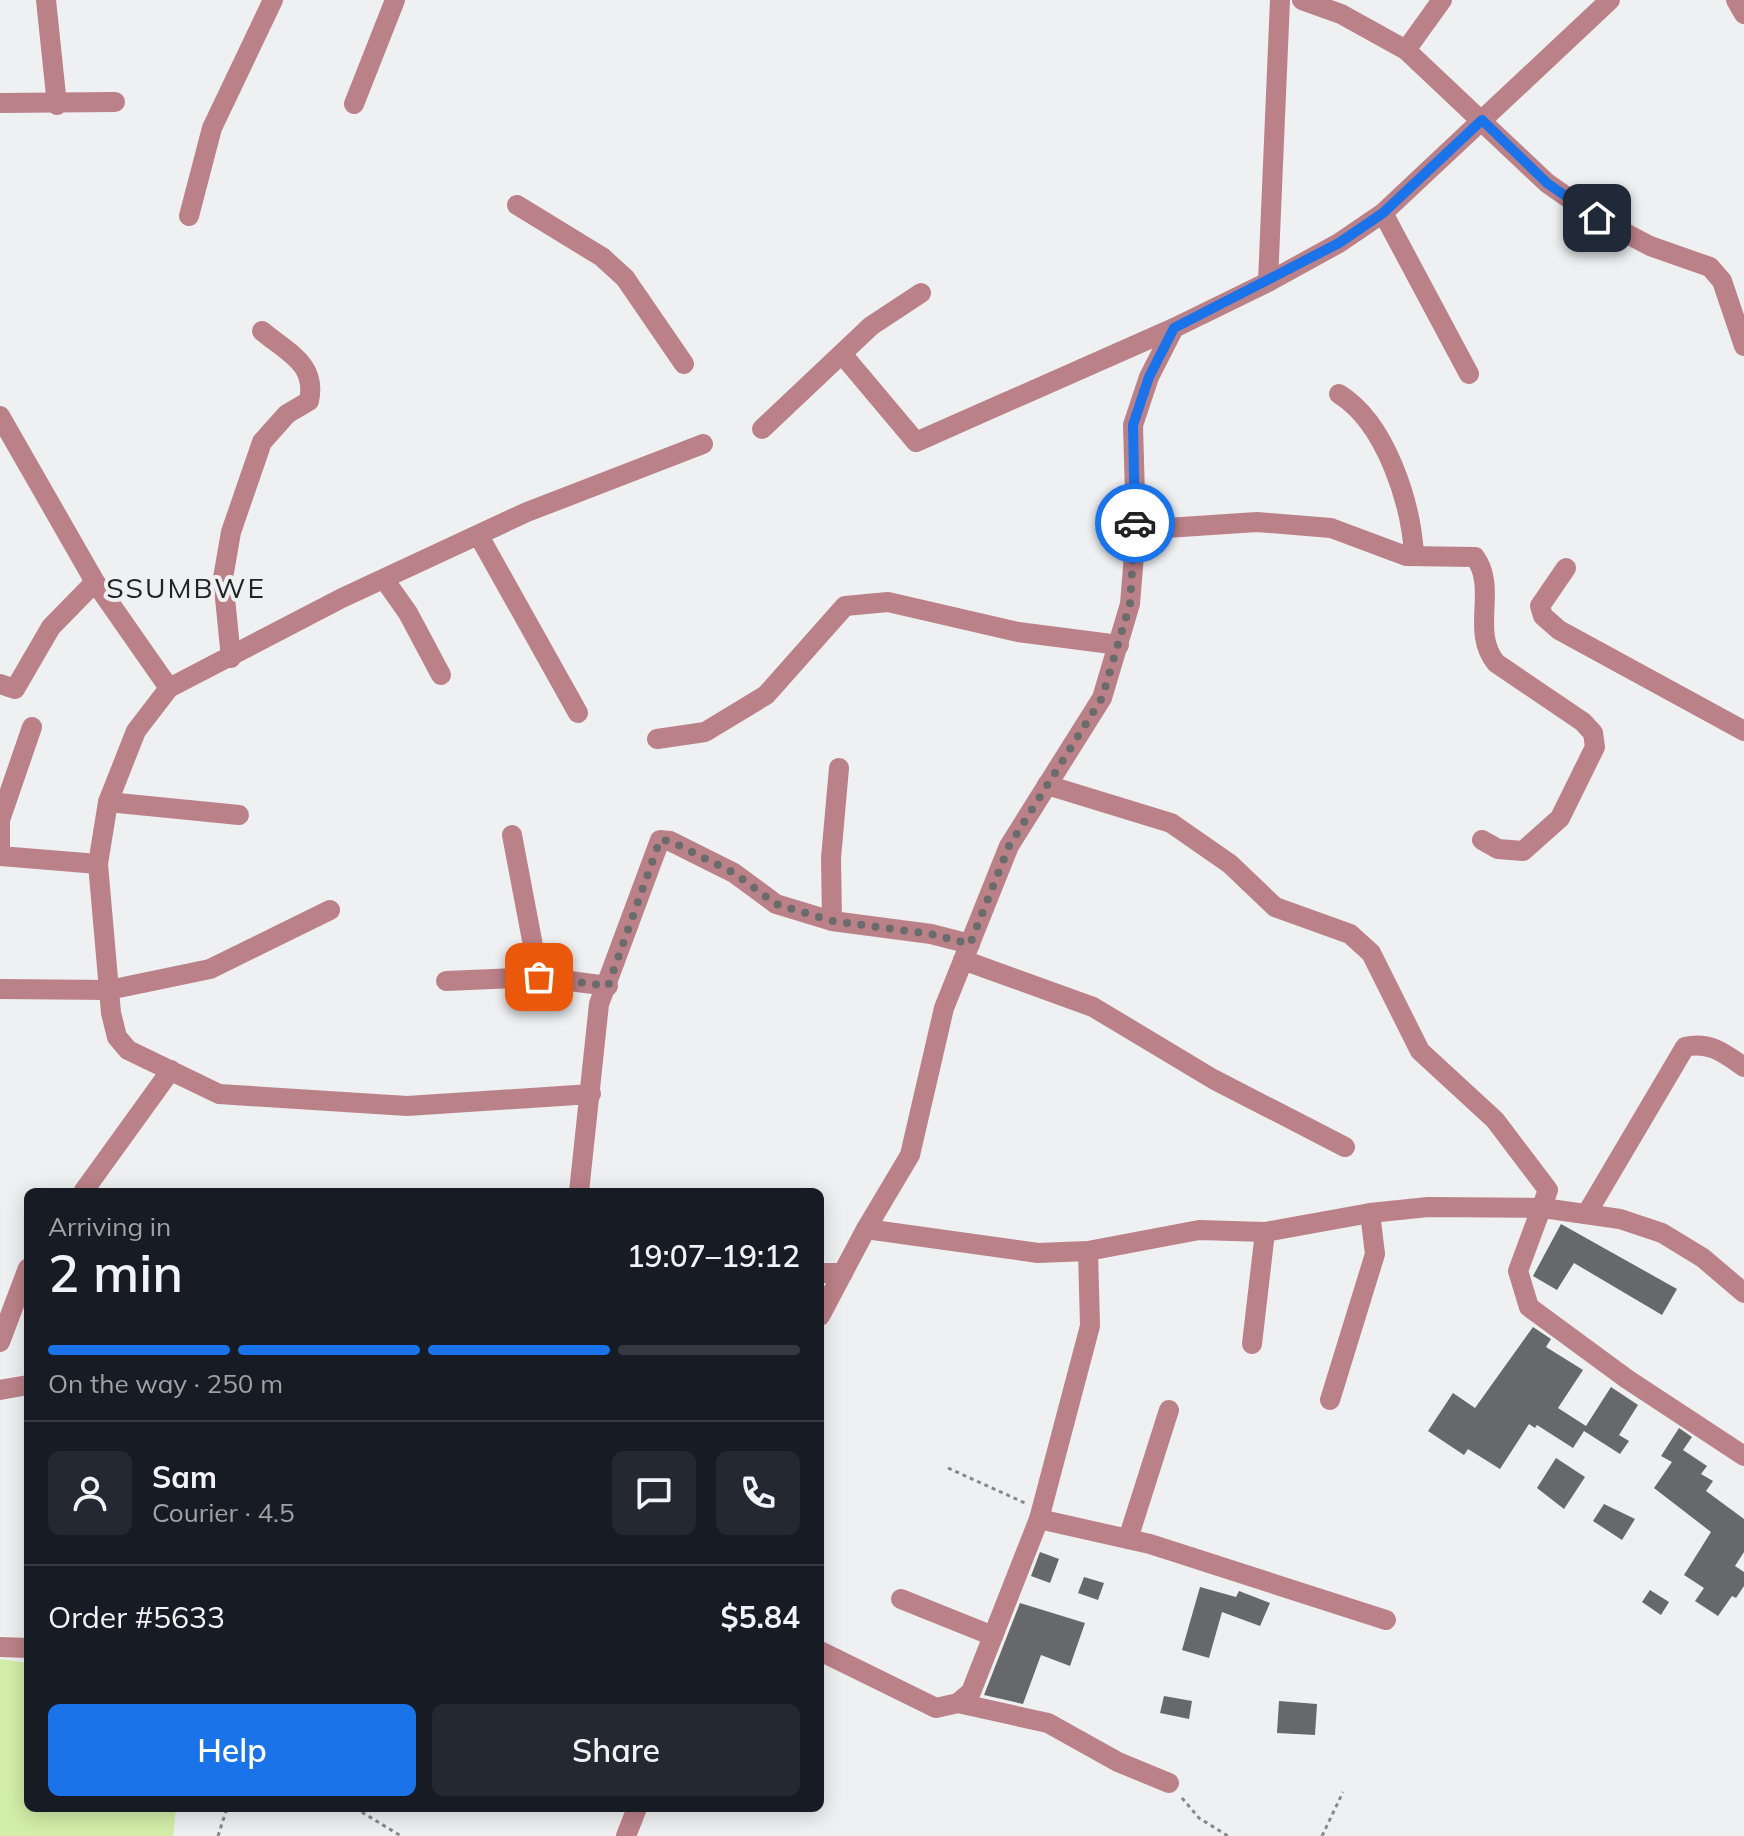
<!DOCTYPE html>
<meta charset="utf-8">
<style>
:root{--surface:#171b24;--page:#242831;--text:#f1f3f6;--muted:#9ea1a6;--line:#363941;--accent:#1a73e8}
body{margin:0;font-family:Mulish,sans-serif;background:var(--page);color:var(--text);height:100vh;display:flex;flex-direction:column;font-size:30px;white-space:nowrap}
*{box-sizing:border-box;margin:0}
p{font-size:26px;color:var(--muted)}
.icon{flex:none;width:44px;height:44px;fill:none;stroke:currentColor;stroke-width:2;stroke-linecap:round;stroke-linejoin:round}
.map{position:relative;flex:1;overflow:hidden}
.panel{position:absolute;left:24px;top:1188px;width:800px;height:624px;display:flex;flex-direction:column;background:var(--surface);border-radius:12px;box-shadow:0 4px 20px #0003}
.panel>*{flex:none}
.pin{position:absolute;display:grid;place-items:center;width:68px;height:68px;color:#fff;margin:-34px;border-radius:16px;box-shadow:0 4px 12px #0006}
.courier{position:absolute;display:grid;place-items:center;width:80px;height:80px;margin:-40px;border:6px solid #1a73e8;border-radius:50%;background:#fff;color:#222;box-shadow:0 2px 10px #0007}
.overview em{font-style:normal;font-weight:600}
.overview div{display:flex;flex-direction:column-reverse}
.overview{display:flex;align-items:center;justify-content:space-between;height:136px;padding:0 24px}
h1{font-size:52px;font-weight:600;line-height:60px}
.bar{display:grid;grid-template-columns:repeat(4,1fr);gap:12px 8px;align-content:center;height:96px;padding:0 24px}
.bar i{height:10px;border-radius:6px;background:var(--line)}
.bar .current{background:var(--accent)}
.bar p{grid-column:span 4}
.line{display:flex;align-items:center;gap:20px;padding:0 24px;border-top:2px solid var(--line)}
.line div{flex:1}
.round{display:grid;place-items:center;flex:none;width:84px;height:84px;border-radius:12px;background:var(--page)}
.cta{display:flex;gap:16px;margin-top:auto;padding:16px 24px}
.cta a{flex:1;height:92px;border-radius:12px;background:var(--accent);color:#fff;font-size:32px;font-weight:600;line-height:92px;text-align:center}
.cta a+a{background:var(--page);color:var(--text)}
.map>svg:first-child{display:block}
</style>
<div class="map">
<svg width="1744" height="1836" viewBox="0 0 1744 1836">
<rect width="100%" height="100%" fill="#eef0f2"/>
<polygon fill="#d3eea8" points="0,1659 28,1663 28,1808 176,1808 173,1836 0,1836"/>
<g fill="#666869">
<polygon points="1561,1224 1677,1289 1662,1315 1574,1263 1557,1290 1533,1276"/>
<polygon points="1533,1327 1551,1339 1546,1347 1583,1370 1558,1408 1586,1426 1611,1387 1638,1405 1619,1435 1629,1441 1620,1454 1584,1431 1573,1448 1537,1425 1535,1428 1529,1424 1500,1469 1468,1449 1464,1455 1428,1431 1453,1393 1475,1408"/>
<polygon points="1679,1428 1692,1437 1683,1450 1707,1466 1701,1474 1713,1481 1706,1491 1744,1519 1744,1552 1735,1566 1744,1572 1744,1586 1736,1598 1732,1596 1718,1616 1695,1601 1704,1588 1684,1575 1711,1532 1654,1488 1672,1462 1661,1456"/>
<polygon points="1556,1458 1585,1477 1564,1509 1537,1488"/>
<polygon points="1604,1504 1635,1519 1622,1540 1593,1521"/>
<polygon points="1040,1552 1059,1559 1050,1583 1031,1576"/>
<polygon points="1084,1577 1104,1583 1098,1600 1078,1593"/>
<polygon points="1200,1587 1236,1597 1239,1591 1270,1603 1260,1626 1222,1612 1209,1658 1182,1650"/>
<polygon points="1650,1590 1669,1602 1661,1615 1642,1602"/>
<polygon points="1020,1603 1085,1623 1070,1666 1041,1655 1023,1704 984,1695"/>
<polygon points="1164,1696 1192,1701 1189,1719 1160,1713"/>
<polygon points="1279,1701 1317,1704 1315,1735 1277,1733"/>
</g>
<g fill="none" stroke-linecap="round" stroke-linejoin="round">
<g stroke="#87888a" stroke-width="3" stroke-dasharray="4 4" stroke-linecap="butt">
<polyline points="948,1468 1025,1503"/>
<polyline points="1182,1798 1199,1818 1228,1836"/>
<polyline points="355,1808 401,1836"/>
<polyline points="218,1836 227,1808"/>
<polyline points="1322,1836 1343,1792"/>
</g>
<g stroke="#bb8188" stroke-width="20">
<polyline points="46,0 57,105"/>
<polyline points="1302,0 1341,14 1406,50 1547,183 1597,218 1650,246 1710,267 1722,281 1744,346"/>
<polyline points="1736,0 1744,14"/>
<polyline points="1406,50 1442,0"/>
<polyline points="0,103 115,102"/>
<polyline points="354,104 395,0"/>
<polyline points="517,205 602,257 625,278 684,364"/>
<polyline points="1383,213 1469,374"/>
<polyline points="189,216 212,128 273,0"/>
<polyline points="1268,282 1280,0"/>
<polyline points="842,354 916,442 1174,328"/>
<path d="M 1339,394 C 1386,423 1411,503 1414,555"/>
<polyline points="0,416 95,582 169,688"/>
<polyline points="762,429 871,326 921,293"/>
<path d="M 1136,530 L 1257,522 L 1331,528 L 1406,556 L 1475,557 C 1498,589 1470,631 1496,663 L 1583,722 L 1593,733 L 1595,747 L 1560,818 L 1523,851 L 1498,849 L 1482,840"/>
<polyline points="479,536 578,713"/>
<polyline points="1566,568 1540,606 1543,616 1559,630 1744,731"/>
<polyline points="384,579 408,613 441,675"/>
<path d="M 231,658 L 223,578 L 231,532 L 262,442 L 287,414 L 309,401 C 317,364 288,353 262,331"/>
<polyline points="0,684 15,689 51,627 95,582"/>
<polyline points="657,739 705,732 766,695 845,606 888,602 1018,632 1119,645"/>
<polyline points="1047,785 1171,823 1230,864 1275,907 1350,934 1371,953 1420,1051 1495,1120 1548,1190 1518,1271 1529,1307 1627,1379 1744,1456"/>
<polyline points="108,802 239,815"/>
<polyline points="0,820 32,727"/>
<polyline points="0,821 0,856 98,864"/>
<polyline points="512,835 539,977"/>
<polyline points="832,921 831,858 839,768"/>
<polyline points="963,960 1093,1007 1213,1079 1345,1147"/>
<polyline points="446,981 539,977 608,986"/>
<polyline points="0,989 109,990 210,969 330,910"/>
<polyline points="591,1094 407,1106 219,1094 128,1050 117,1037 111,1013 98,864 108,802 136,731 169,688 342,598 527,512 703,444"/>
<polyline points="83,1192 171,1070"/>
<polyline points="579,1192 599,1004 660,840 670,841 734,873 776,904 832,921 931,934 970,944"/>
<path d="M 1587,1213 L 1685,1047 C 1709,1041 1724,1053 1744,1067"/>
<polyline points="866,1229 1038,1253 1088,1251 1199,1230 1265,1232 1370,1213 1428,1207 1543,1208 1620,1219 1662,1233 1703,1258 1744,1293"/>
<polyline points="820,1273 843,1273"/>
<polyline points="820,1316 866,1229 910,1155 944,1008 1009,846 1102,698 1130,604 1136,530 1133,425 1149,377 1174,328 1268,282 1339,243 1383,213 1610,0"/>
<polyline points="0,1342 28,1268"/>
<polyline points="1252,1344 1265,1232"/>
<polyline points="0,1390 28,1385"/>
<polyline points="1330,1400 1375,1254 1370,1213"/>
<polyline points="1039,1519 1150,1544 1386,1620"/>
<polyline points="1128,1539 1169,1410"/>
<polyline points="901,1599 993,1636"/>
<polyline points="0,1647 28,1648"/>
<polyline points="820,1651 936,1708 958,1703 971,1692 1039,1519 1090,1326 1088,1251"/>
<polyline points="958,1703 1048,1723 1118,1762 1169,1783"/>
<polyline points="626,1836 637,1808"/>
</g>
</g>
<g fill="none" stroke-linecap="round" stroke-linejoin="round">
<polyline stroke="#6a6b6c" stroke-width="8" stroke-dasharray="0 14.4" points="539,977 608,986 660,840 670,841 734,873 776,904 832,921 931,934 970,944 1009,846 1102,698 1130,604 1135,523"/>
<polyline stroke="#1a73e8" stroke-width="10" points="1135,523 1133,425 1149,377 1174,328 1339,243 1383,213 1482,120 1547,183 1597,218"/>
</g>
<g text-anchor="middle" stroke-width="8" stroke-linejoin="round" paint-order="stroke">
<g font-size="28" letter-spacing="2" fill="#232324" stroke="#eef0f2">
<text x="186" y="598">SSUMBWE</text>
</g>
</g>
</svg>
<div class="pin" style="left:539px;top:977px;background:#ea580c"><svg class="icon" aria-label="bag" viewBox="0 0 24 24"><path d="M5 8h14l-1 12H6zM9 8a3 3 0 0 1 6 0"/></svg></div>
<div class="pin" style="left:1597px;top:218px;background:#1f2937"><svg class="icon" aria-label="home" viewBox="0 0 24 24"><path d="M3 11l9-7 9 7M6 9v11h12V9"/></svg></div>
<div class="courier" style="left:1135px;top:523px"><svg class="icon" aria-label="car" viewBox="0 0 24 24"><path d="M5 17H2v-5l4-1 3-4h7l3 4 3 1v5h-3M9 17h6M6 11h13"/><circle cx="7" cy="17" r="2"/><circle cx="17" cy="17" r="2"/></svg></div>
<section class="panel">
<div class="overview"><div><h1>2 min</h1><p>Arriving in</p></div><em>19:07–19:12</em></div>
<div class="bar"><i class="current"></i><i class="current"></i><i class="current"></i><i></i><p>On the way · 250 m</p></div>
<div class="line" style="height:144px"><a class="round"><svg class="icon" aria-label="person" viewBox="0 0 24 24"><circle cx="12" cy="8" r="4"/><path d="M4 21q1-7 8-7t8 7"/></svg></a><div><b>Sam</b><p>Courier · 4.5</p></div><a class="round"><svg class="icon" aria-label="chat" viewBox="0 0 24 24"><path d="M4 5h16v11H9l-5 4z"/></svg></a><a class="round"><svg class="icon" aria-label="phone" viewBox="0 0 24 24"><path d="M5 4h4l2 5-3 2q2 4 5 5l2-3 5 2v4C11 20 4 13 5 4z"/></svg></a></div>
<div class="line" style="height:104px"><div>Order #5633</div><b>$5.84</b></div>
<div class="cta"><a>Help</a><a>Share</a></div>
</section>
</div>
